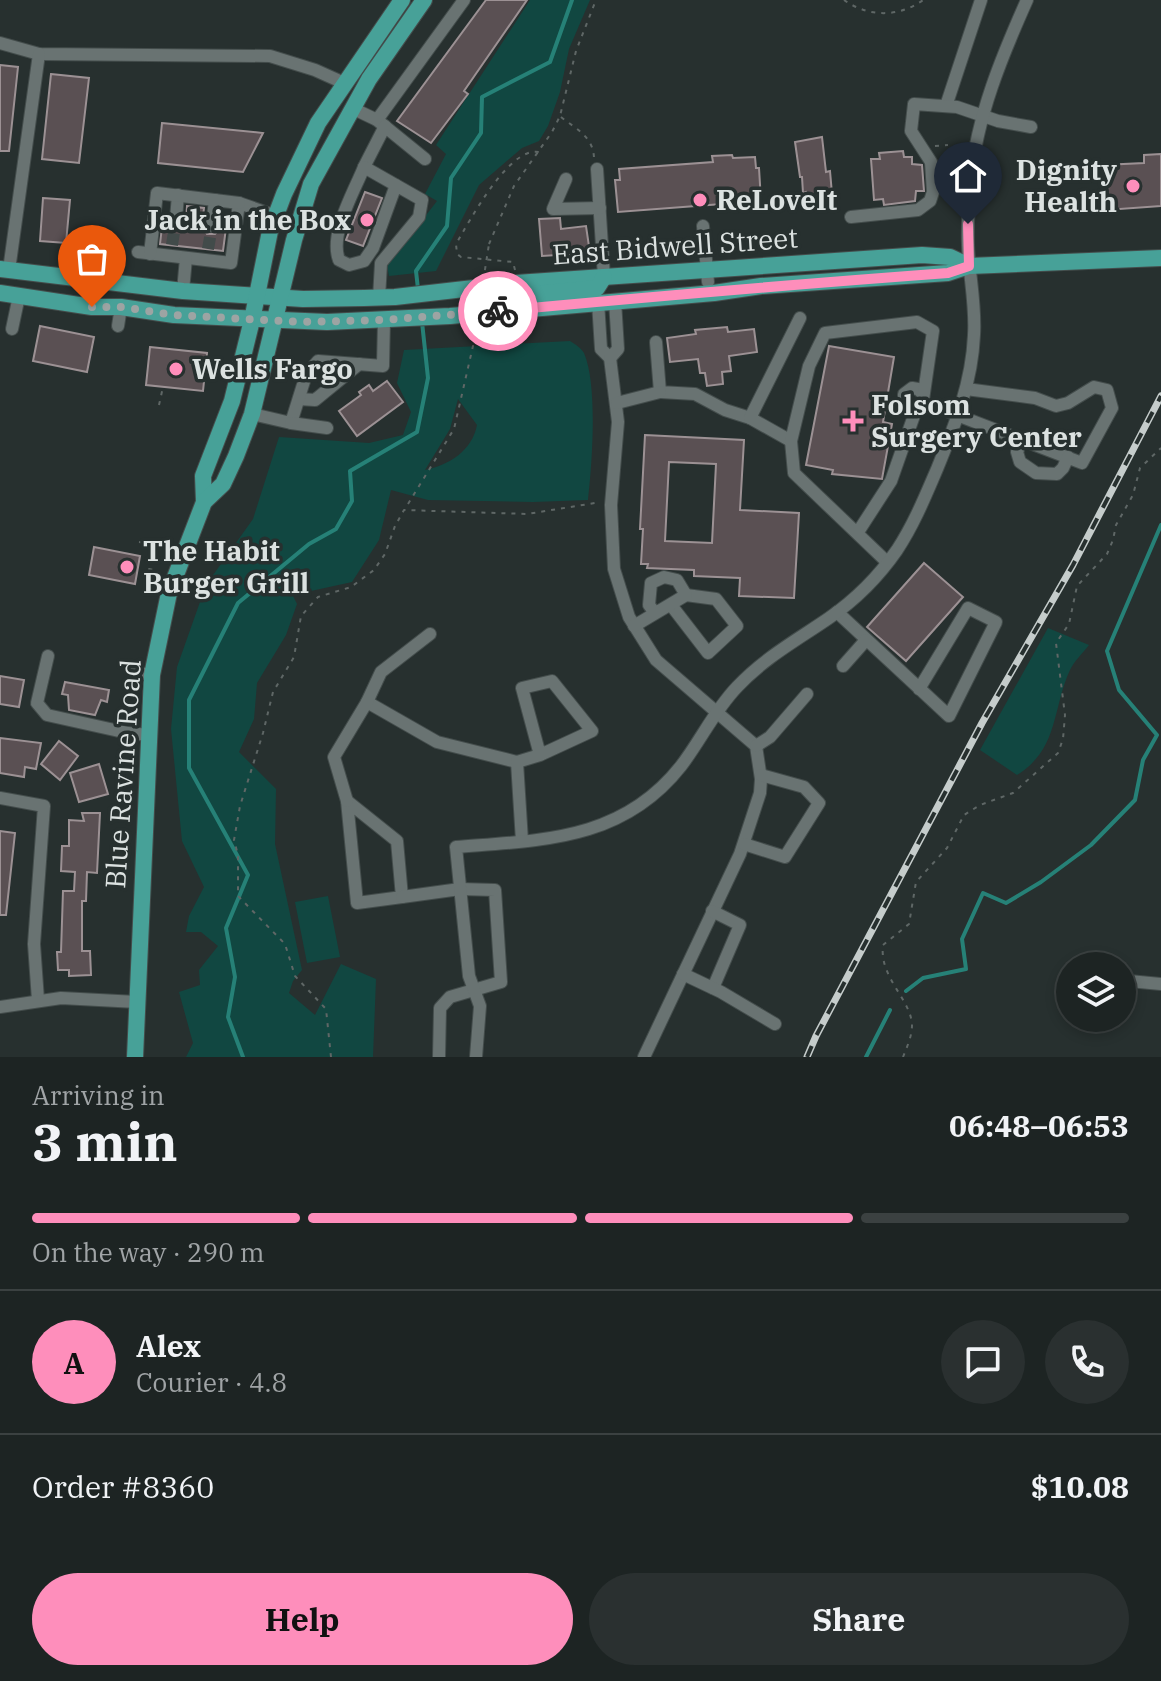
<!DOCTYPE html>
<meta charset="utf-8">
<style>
:root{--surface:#1d2423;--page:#2a3030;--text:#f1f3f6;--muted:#a0a4a6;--line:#3b4141;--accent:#fe8ebb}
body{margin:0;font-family:"IBM Plex Serif",serif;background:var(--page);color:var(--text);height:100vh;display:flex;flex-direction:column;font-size:30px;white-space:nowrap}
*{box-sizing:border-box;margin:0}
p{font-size:26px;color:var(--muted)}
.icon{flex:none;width:44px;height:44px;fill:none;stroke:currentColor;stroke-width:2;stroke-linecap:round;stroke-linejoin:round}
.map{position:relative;height:1057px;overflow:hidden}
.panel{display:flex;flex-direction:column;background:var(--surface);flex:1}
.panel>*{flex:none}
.fabs{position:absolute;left:1056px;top:952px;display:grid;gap:16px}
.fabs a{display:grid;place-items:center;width:80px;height:80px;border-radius:50%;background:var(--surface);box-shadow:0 4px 12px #0003,0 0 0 2px var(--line);font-size:40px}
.pin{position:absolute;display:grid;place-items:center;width:68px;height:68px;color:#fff;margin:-82px -34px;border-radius:50% 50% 50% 0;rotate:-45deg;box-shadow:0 0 8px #0007}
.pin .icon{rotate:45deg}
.courier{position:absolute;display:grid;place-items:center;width:80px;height:80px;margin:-40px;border:6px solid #fe8ebb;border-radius:50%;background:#fff;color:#222;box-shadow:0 2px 10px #0007}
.head em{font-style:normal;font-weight:700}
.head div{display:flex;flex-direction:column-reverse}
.head{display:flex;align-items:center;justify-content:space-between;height:136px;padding:0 32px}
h1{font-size:52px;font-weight:700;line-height:60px}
.bar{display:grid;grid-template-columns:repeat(4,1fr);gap:12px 8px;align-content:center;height:96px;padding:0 32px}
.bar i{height:10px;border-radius:6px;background:var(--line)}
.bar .current{background:var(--accent)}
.bar p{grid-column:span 4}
.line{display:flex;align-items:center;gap:20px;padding:0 32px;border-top:2px solid var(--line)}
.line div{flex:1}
.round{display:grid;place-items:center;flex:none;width:84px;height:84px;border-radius:42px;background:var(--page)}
.action{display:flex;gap:16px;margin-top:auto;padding:16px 32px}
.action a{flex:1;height:92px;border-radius:48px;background:var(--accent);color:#111;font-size:32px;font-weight:700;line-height:92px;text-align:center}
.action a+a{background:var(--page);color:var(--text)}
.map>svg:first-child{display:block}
</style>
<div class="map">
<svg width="1161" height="1057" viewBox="0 0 1161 1057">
<rect width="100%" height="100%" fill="#27302f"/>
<g fill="#114741" fill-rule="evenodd">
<polygon points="530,0 590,0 569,49 560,92 548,126 539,141 522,148 479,185 436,271 389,276 387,266 437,201 425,194 446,154 436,145"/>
<path d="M 570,341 C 575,344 581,348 584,353 C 598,385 592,465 588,500 L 533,502 L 428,500 L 391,490 L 379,540 L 352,582 L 311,591 L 301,580 L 286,582 L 297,604 L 286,635 L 257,683 L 254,719 L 239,752 L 276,789 L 275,844 L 302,970 L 293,981 L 289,993 L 315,1015 L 341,964 L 376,979 L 373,1057 L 186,1057 L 193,1043 L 179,992 L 200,985 L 199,970 L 218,946 L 201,932 L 186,932 L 189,916 L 204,887 L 182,841 L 171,729 L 177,667 L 206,585 L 253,519 L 279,437 L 369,443 L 403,435 L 411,412 L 397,383 L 404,350 ZM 458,399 L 477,425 C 472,451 449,465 425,470 L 450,429 Z"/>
<path d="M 1048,628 L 1089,645 C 1083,653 1074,661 1070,670 C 1052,709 1059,749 1017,775 L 980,750 Z"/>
<polygon points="328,896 340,957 307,963 295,902"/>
</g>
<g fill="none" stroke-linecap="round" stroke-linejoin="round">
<g stroke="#268177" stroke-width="4">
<polyline points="418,289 416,271 447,226 451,178 481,133 482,97 550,62 572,0"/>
<polyline points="906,991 923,978 966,969 962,939 983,893 1006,903 1041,882 1091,845 1135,800 1143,760 1157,735 1119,690 1107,651 1161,525"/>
<polyline points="243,1057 228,1017 235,977 226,928 248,875 189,768 189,700 238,603 309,544 336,529 352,501 350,471 417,432 428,378 422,322"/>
<polyline points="866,1057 890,1010"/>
</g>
</g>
<g fill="#5a5053" stroke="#9c9194" stroke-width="2" fill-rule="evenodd">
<polygon points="486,0 527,0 464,91 468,94 431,143 397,121"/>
<polygon points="0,65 18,67 9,151 0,151"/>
<polygon points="51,74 89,78 79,163 42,159"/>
<polygon points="162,123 263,133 243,172 158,163"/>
<polygon points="822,137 826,172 830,171 832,194 807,196 806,192 803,193 802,177 800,177 795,142"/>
<polygon points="903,151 904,157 912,157 912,164 922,165 924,191 916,191 915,201 884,205 883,199 874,200 871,159 880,159 879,153"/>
<polygon points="1161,154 1161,206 1106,210 1103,165 1144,163 1144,155"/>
<polygon points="732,155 733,158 755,157 756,168 759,168 761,201 618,212 615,180 620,180 619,169 713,162 712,156"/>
<polygon points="365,192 382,198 363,246 346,240"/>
<polygon points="43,198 70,200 66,243 40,241"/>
<polygon points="187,206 204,208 202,225 207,234 215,234 221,227 226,228 223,251 160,244 163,218 167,218 172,227 180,227 186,221"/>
<polygon points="560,218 561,229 586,226 590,253 542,256 539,219"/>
<polygon points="40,326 94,337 87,372 33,361"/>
<polygon points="727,327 728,332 754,329 757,352 729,356 731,371 722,372 723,384 707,386 705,373 700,373 698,359 670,362 667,338 696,334 695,330"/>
<polygon points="829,346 894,357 883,422 892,424 882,479 832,474 833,470 806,465"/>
<polygon points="150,347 207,353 203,391 146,385"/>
<polygon points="387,381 403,402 357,436 339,411 361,395 359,392 369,385 373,391"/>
<path d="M 645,435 L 744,440 L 740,510 L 799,513 L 794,598 L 739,596 L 740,578 L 694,576 L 694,570 L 647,568 L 648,564 L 641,564 L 643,529 L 640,529 ZM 669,462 L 716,464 L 712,543 L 665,541 Z"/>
<polygon points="94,547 140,556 135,584 89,575"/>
<polygon points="924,563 963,597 906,661 867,627"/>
<polygon points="0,676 24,680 19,707 0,704"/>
<polygon points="65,682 109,690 107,702 101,700 95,715 69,710 68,695 62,694"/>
<polygon points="0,738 41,743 36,769 25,767 24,777 0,773"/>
<polygon points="59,741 78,756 60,780 41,764"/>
<polygon points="99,764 108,794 79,802 70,773"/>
<polygon points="82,813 100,813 97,873 87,872 86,901 82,901 82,951 90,951 91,975 69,976 69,970 58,970 57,952 61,952 63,891 74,891 75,872 61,871 62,846 69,846 69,820 84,821"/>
<polygon points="0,831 15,833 6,915 0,915"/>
</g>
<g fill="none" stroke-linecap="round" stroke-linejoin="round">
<g stroke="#424b4a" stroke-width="12" stroke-dasharray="12 6" stroke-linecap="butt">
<polyline points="172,245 176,219"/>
<polyline points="208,249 212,226"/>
</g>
<defs>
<g id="minor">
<polyline points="0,43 39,54 270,56 315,70 344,83"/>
<polyline points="946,106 981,0"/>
<polyline points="354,109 377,120 425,159"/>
<polyline points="377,120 464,0"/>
<polyline points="364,167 385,126"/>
<polyline points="597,169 604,277"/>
<polyline points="566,179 553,209 600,208"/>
<polyline points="851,217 918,210 930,201 933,192 931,162 911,131 914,104 957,107 998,121 1031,127"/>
<polyline points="176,219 178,195"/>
<polyline points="212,226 215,200"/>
<polyline points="703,226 708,282"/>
<polyline points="138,252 231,263 239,203 276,216"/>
<polyline points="150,254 157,193 239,203"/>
<polyline points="9,270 39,54"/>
<polyline points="183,291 186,258"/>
<path d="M 379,298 L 381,263 L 419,217 L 422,200 L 364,167 C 354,192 329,234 339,260 L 349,265 L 364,261 L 373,248 L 396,185"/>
<polyline points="598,302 601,349 610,358 618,422 611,505 614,569 629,617 656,660 756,746 761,779 760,793 740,854 644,1057"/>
<polyline points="118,326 121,307"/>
<polyline points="12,329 19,296"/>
<polyline points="656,342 660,392 695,394 725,410 750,418"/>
<polyline points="610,358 618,349 615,301"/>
<polyline points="299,399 315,400 359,364"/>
<polyline points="923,402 1082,463 1112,408 1107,390 1094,387 1068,403 1056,406 1035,398 966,389"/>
<polyline points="617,403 660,392"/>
<polyline points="917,407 908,406 904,401 904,394 912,388 918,389 923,394"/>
<polyline points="252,414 291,423 306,375 318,361 383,366 384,320"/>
<polyline points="291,423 327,428"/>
<polyline points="1022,439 1017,452 1020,462 1036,473 1057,474 1063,468 1068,457"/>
<polyline points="791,441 750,418 800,318"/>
<polyline points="858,532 891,481 917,407 923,400 933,331 917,322 825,333 809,366 791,441 794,473 887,562"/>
<polyline points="671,605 708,653 737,626 716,599 686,595"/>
<polyline points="837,612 949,716 996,622 968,608 919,689"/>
<polyline points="634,626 686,595 677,580 664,577 651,583 649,605 655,613"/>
<polyline points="48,656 37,703 47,715 128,733 149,735"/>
<polyline points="843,666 866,640"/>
<polyline points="132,672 152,675"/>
<polyline points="367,702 437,742 517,762"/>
<polyline points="756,746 770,737 807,694"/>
<polyline points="0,798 44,806 34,944 38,1000"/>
<polygon points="347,801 397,841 402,897 357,903"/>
<polyline points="347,801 334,757 367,702 381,672 430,634"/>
<polyline points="522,841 517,762 540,755 592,731 552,681 522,688 540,755"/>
<polyline points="744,844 785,857 819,803 804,787 761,775"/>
<polyline points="402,897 460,889 495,890 501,982 450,997 440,1008 439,1057"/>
<polyline points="712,911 740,925 713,988"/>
<polyline points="683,974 721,992 775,1024"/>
<polyline points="1129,981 1161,984"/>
<polyline points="0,1007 61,998 137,1002"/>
<path d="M 476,1057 L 480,1006 L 469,976 L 456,847 C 542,840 622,841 681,766 C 701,740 714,711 737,687 C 764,658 797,640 829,618 C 855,600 879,576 897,550 C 914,524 925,497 937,469 C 955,425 972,383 974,335 C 976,305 969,275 968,245 C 967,223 969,200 971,178 C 977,116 1002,56 1027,0"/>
</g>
<g id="major">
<polyline points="0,269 183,291 303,299 364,298 395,297 516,283 922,255 950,257 969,266"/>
<polyline points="0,293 92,307 121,307 174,315 327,322 450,316 714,293 761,286 948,273 969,266 1161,258"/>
<polyline points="468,307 503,297 597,288 604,277"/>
<polyline points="204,502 203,476 232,401 252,320 270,231 284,194 318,123 402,0"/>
<polyline points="135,1057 152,675 169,593 204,502 223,484 236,456 252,414 294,240 311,184 369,79 424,0"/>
</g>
</defs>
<use href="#minor" stroke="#444d4c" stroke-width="14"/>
<use href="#major" stroke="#444d4c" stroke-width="18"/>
<g stroke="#5f6766" stroke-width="2" stroke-dasharray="4 6" stroke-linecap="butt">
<path d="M 844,0 C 868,17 898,18 923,0"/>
<path d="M 561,117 C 576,129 594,137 594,159"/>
<polyline points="935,146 948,145"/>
<polyline points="489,244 514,186 552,132 560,116 576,51 596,0"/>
<path d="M 515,270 L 513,262 L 461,257 L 457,254 L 456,244 C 469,222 509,146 539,152"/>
<polyline points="159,405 163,387"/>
<polyline points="139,542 154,544 149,569 154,570"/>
<polyline points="331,1057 326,1009 295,976 285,944 238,896 238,855 234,840 240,806 263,733 273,692 294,657 301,616 318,597 351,587 374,570 385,554 395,526 404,510 527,514 595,503"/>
<path d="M 903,1057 C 907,1047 912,1036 912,1025 C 911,999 879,978 883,945 L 909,924 L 916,882 L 947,848 L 964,815 L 980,805 L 1013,793 L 1058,753 L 1063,739 L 1065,715 L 1056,643 L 1069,624 L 1077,586 L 1107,554 L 1113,540 L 1116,525 L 1133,495 L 1140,468 L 1161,448"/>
</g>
<use href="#minor" stroke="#697372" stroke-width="12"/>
<use href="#major" stroke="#47a198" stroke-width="16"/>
<defs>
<polyline id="rail" points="807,1057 816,1036 982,723 1073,565 1161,396"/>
</defs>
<use href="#rail" stroke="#c5cccb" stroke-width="7"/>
<use href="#rail" stroke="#27302f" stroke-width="4" stroke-dasharray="12" stroke-linecap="butt"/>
<polyline stroke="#5f6766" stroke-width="2" stroke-dasharray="4 6" stroke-linecap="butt" points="408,504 454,429 473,346 489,244"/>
</g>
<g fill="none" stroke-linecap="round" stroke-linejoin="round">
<polyline stroke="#9da4a3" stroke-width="8" stroke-dasharray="0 14.4" points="92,307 121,307 174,315 300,322 384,320 498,311"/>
<path stroke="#fe8ebb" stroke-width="10" d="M 498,311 C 648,297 798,284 948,273 L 969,266 L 968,224"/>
</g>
<g fill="#fe8ebb" stroke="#27302f" stroke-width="3">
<circle cx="1133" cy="186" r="8"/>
<circle cx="700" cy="200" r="8"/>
<circle cx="367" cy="220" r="8"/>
<circle cx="176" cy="369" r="8"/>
<path d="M849 409h8v8h8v8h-8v8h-8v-8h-8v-8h8z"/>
<circle cx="127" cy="567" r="8"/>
</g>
<g text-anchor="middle" stroke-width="7" stroke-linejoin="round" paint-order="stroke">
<g font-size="28" font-weight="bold" fill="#dce2e1" stroke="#27302f" text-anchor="start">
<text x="1117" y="180" text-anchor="end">Dignity<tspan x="1117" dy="32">Health</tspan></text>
<text x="716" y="210">ReLoveIt</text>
<text x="351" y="230" text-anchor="end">Jack in the Box</text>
<text x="192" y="379">Wells Fargo</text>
<text x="871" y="415">Folsom<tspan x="871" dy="32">Surgery Center</tspan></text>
<text x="143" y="561">The Habit<tspan x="143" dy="32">Burger Grill</tspan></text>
</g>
<g font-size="28" fill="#dce2e1" stroke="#27302f">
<text transform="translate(675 246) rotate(-4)" y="10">East Bidwell Street</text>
<text transform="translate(123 774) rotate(-86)" y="10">Blue Ravine Road</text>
</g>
</g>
</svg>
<div class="fabs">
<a><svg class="icon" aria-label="layers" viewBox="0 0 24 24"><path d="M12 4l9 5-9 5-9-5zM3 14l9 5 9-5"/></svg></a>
</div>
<div class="pin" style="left:92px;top:307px;background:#ea580c"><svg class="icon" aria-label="bag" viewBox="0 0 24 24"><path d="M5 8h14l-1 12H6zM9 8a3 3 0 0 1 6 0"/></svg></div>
<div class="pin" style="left:968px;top:224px;background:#1f2937"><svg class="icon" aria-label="home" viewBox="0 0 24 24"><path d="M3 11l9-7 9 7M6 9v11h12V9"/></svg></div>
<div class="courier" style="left:498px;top:311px"><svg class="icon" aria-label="bike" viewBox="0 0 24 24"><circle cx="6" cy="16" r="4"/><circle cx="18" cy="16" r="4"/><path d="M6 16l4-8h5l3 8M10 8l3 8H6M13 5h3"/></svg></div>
</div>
<section class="panel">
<div class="head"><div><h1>3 min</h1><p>Arriving in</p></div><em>06:48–06:53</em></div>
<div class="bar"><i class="current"></i><i class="current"></i><i class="current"></i><i></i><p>On the way · 290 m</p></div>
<div class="line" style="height:144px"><b class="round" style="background:var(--accent);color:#111">A</b><div><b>Alex</b><p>Courier · 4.8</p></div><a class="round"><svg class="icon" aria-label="chat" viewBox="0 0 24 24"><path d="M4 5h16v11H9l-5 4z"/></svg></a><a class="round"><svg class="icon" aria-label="phone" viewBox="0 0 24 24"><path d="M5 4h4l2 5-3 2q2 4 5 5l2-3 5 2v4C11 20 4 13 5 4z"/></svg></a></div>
<div class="line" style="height:104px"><div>Order #8360</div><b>$10.08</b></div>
<div class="action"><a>Help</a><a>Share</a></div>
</section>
